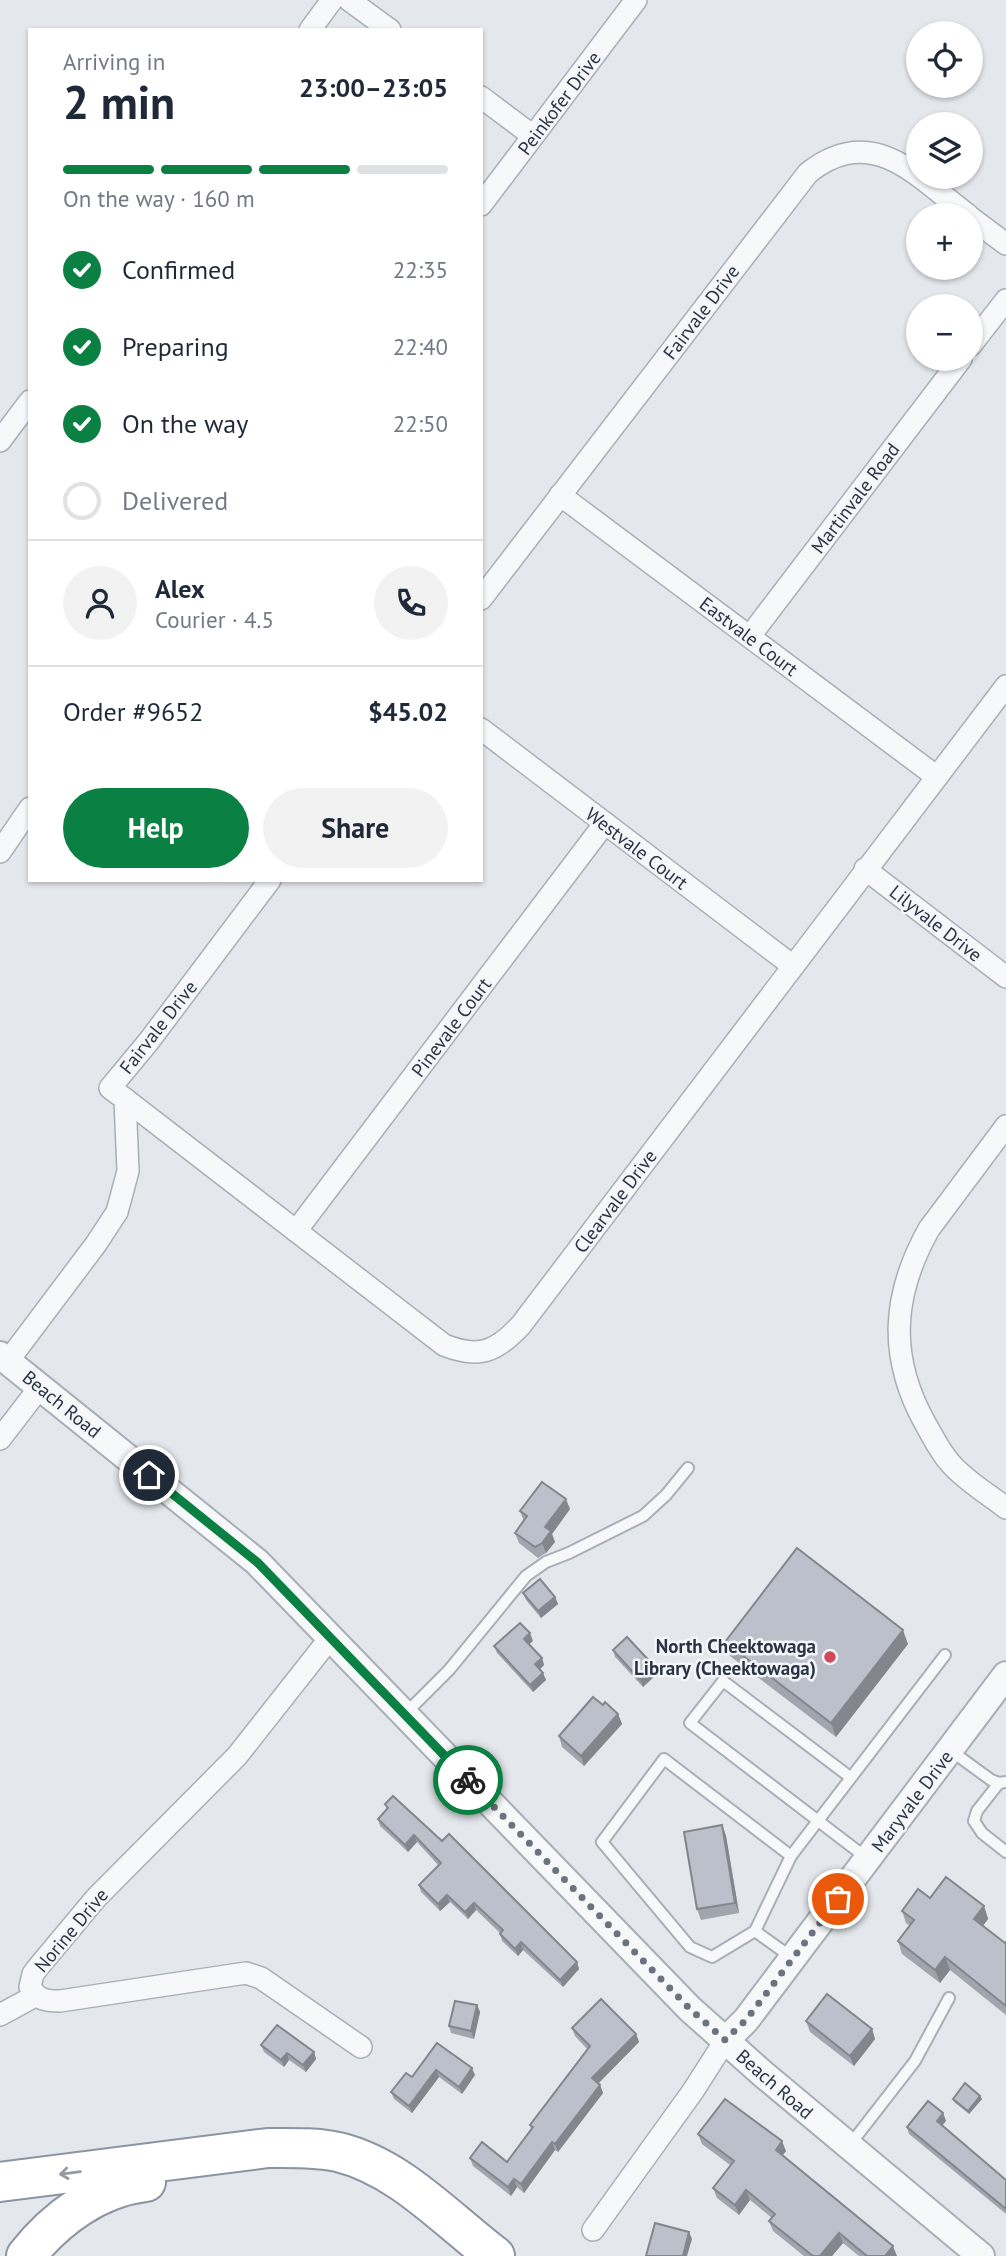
<!DOCTYPE html>
<meta charset="utf-8">
<style>
:root{--surface:#fff;--page:#f2f2f3;--text:#1f2937;--muted:#747a83;--line:#e0e1e3;--accent:#0b8043}
body{margin:0;font-family:"PT Sans",sans-serif;background:var(--page);color:var(--text);height:100vh;display:flex;flex-direction:column;font-size:26px;white-space:nowrap}
*{box-sizing:border-box;margin:0}
p{font-size:23px;color:var(--muted)}
.icon{flex:none;width:38px;height:38px;fill:none;stroke:currentColor;stroke-width:2;stroke-linecap:round;stroke-linejoin:round}
.map{position:relative;flex:1;overflow:hidden}
.details{position:absolute;left:28px;top:28px;width:455px;height:854px;display:flex;flex-direction:column;background:var(--surface);border-radius:0px;box-shadow:0 2px 5px #0004}
.details>*{flex:none}
.tools{position:absolute;left:906px;top:21px;display:grid;gap:14px}
.tools a{display:grid;place-items:center;width:77px;height:77px;border-radius:50%;background:var(--surface);box-shadow:0 2px 5px #0004;font-size:35px}
.pin{position:absolute;display:grid;place-items:center;width:60px;height:60px;color:#fff;margin:-30px;border:4px solid #fff;border-radius:50%;box-shadow:0 2px 7px #0007}
.courier{position:absolute;display:grid;place-items:center;width:70px;height:70px;margin:-35px;border:5px solid #0b8043;border-radius:50%;background:#fff;color:#222;box-shadow:0 2px 9px #0007}
.summary em{font-style:normal;font-weight:600}
.summary div{display:flex;flex-direction:column-reverse}
.summary{display:flex;align-items:center;justify-content:space-between;height:119px;padding:0 35px}
h1{font-size:46px;font-weight:600;line-height:52px}
.bar{display:grid;grid-template-columns:repeat(4,1fr);gap:10px 7px;align-content:center;height:84px;padding:0 35px}
.bar i{height:9px;border-radius:5px;background:var(--line)}
.bar .active{background:var(--accent)}
.bar p{grid-column:span 4}
.line{display:flex;align-items:center;gap:18px;padding:0 35px;border-top:2px solid var(--line)}
.line div{flex:1}
.round{display:grid;place-items:center;flex:none;width:74px;height:74px;border-radius:37px;background:var(--page)}
ol{padding:0 35px;list-style:none}
li{display:flex;align-items:center;gap:21px;height:77px}
li p{margin-inline-start:auto}
li .icon{padding:7px;border-radius:50%;background:var(--accent);color:#fff;stroke-width:4}
li:last-child{color:var(--muted)}
li i{width:38px;height:38px;border:4px solid var(--line);border-radius:50%}
.cta{display:flex;gap:14px;margin-top:auto;padding:14px 35px}
.cta a{flex:1;height:80px;border-radius:42px;background:var(--accent);color:#fff;font-size:28px;font-weight:600;line-height:80px;text-align:center}
.cta a+a{background:var(--page);color:var(--text)}
.map>svg:first-child{display:block}
</style>
<div class="map">
<svg width="1006" height="2256" viewBox="0 0 1006 2256">
<rect width="100%" height="100%" fill="#e4e7ec"/>
<g fill="none" stroke-linecap="round" stroke-linejoin="round">
<defs>
<g id="service">
<polyline points="405,1714 449,1670 526,1576 546,1562 569,1553 643,1516 666,1495 688,1468"/>
<polyline points="950,1750 991,1780 999,1783 1006,1782"/>
<polyline points="850,1777 723,1681 690,1723 868,1859"/>
<polyline points="999,1783 977,1811 974,1821 982,1833 1006,1852"/>
<polyline points="791,1856 664,1759 602,1842 690,1947 712,1957 755,1931 791,1957"/>
<polyline points="755,1931 791,1856 945,1655"/>
<polyline points="849,2146 915,2061 949,1998"/>
</g>
<g id="minor">
<polyline points="349,0 390,30"/>
<polyline points="310,30 332,0"/>
<polyline points="481,97 533,136"/>
<polyline points="481,205 636,0"/>
<polyline points="971,218 1006,244"/>
<polyline points="971,345 1006,300"/>
<polyline points="0,441 30,401"/>
<polyline points="560,495 937,777"/>
<path d="M 481,599 L 808,173 C 873,122 916,176 968,215"/>
<polyline points="750,636 961,359"/>
<polyline points="481,729 793,966"/>
<polyline points="0,852 30,808"/>
<polyline points="865,869 1006,977"/>
<path d="M 125,1099 L 444,1345 C 479,1359 496,1352 521,1325 L 1006,686"/>
<path d="M 1006,1126 L 929,1229 C 892,1295 888,1356 925,1423 C 933,1437 940,1452 951,1464 C 966,1481 988,1494 1006,1508"/>
<polyline points="296,1231 605,823"/>
<polyline points="8,1361 96,1244 117,1212 128,1171 125,1099 110,1088 149,1041 270,880"/>
<polyline points="0,1439 40,1387"/>
<path d="M 330,1638 L 237,1756 L 96,1898 L 40,1965 L 33,1974 L 30,1987 C 38,2000 45,2001 60,2001 L 246,1973 L 261,1978 L 361,2047"/>
<polyline points="0,2015 35,1996"/>
<polyline points="593,2230 693,2091 725,2041"/>
</g>
<g id="tertiary">
<polyline points="0,1355 257,1562 690,2009 763,2074 981,2256"/>
<polyline points="725,2041 746,2020 1006,1675"/>
</g>
<g id="motorway">
<path d="M 0,2182 L 268,2148 C 291,2148 315,2147 338,2152 C 400,2167 446,2219 495,2256"/>
<path d="M 26,2256 C 56,2218 97,2188 146,2182"/>
</g>
</defs>
<use href="#service" stroke="#a9aeb7" stroke-width="14"/>
<use href="#minor" stroke="#a9aeb7" stroke-width="24"/>
<use href="#tertiary" stroke="#a9aeb7" stroke-width="30"/>
<use href="#motorway" stroke="#8b94a3" stroke-width="42"/>
<use href="#service" stroke="#f7f8fa" stroke-width="10"/>
<use href="#minor" stroke="#f7f8fa" stroke-width="21"/>
<use href="#tertiary" stroke="#f7f8fa" stroke-width="26"/>
<use href="#motorway" stroke="#fff" stroke-width="38"/>
</g>
<g fill="#a1a5ae">
<polygon points="570,1509 552,1534 555,1542 546,1553 538,1558 519,1543 515,1533 524,1521 520,1511"/>
<polygon points="523,1593 555,1597 558,1604 541,1618 526,1600"/>
<polygon points="533,1641 529,1644 542,1658 544,1665 540,1669 546,1680 533,1692 497,1653 494,1646"/>
<polygon points="725,1642 908,1644 836,1737 730,1656"/>
<polygon points="613,1650 655,1667 657,1674 643,1687 615,1657"/>
<polygon points="603,1705 618,1714 622,1724 584,1766 562,1747 559,1736"/>
<polygon points="385,1804 442,1841 577,1962 579,1969 563,1987 523,1950 518,1956 502,1941 500,1934 500,1933 476,1910 468,1919 450,1902 440,1911 421,1892 419,1885 439,1866 417,1842 408,1852 380,1826 378,1819 387,1809"/>
<polygon points="722,1825 726,1836 739,1913 701,1920 697,1909"/>
<polygon points="930,1898 984,1906 988,1919 983,1926 1005,1943 1006,1942 1006,2015 950,1970 940,1983 902,1954 898,1941 910,1926 906,1923 902,1911"/>
<polygon points="477,2005 480,2012 474,2039 451,2033 449,2026"/>
<polygon points="806,2021 872,2029 875,2039 854,2066 810,2032"/>
<polygon points="572,2028 636,2034 639,2042 598,2083 600,2085 603,2093 558,2152 555,2150 524,2193 517,2187 511,2196 473,2166 470,2158 507,2162 531,2129 530,2125 587,2049 575,2036"/>
<polygon points="437,2043 475,2075 462,2094 439,2077 412,2113 394,2099 391,2092 412,2077"/>
<polygon points="261,2045 314,2052 316,2059 306,2072 289,2060 284,2067 264,2052"/>
<polygon points="980,2096 982,2099 969,2114 954,2102 953,2099"/>
<polygon points="943,2113 946,2121 942,2125 1006,2180 1006,2214 909,2134 907,2127"/>
<polygon points="698,2134 786,2151 782,2156 897,2256 859,2256 843,2243 832,2256 804,2256 773,2231 769,2221 772,2218 750,2200 739,2215 717,2198 713,2188 730,2165 702,2144"/>
</g>
<g fill="#83868d">
<polygon points="566,1499 570,1509 552,1534 555,1542 546,1553 542,1543 545,1527"/>
<polygon points="555,1597 558,1604 541,1618 538,1611"/>
<polygon points="903,1630 908,1644 836,1737 831,1723"/>
<polygon points="530,1633 533,1641 527,1646 524,1639"/>
<polygon points="542,1658 544,1665 538,1671 535,1664"/>
<polygon points="655,1667 657,1674 643,1687 640,1680"/>
<polygon points="543,1673 546,1680 533,1692 530,1685"/>
<polygon points="618,1714 622,1724 584,1766 581,1756"/>
<polygon points="722,1825 726,1836 739,1913 735,1903"/>
<polygon points="414,1835 417,1842 408,1852 405,1845"/>
<polygon points="447,1895 450,1902 440,1911 438,1904"/>
<polygon points="474,1903 476,1910 468,1919 465,1912"/>
<polygon points="984,1906 988,1919 979,1931 974,1919"/>
<polygon points="521,1942 523,1950 518,1956 515,1949"/>
<polygon points="945,1957 950,1970 940,1983 935,1970"/>
<polygon points="577,1962 579,1969 563,1987 560,1980"/>
<polygon points="477,2005 480,2012 474,2039 471,2031"/>
<polygon points="872,2029 875,2039 854,2066 850,2056"/>
<polygon points="636,2034 639,2042 595,2087 592,2078"/>
<polygon points="314,2052 316,2059 306,2072 303,2065"/>
<polygon points="287,2053 289,2060 284,2067 281,2060"/>
<polygon points="472,2068 475,2075 462,2094 459,2087"/>
<polygon points="436,2070 439,2077 412,2113 409,2106"/>
<polygon points="600,2085 603,2093 558,2152 555,2144"/>
<polygon points="980,2096 982,2099 969,2114 968,2111"/>
<polygon points="943,2113 946,2121 940,2128 937,2121"/>
<polygon points="782,2141 786,2151 779,2160 776,2150"/>
<polygon points="552,2142 555,2150 524,2193 521,2184"/>
<polygon points="514,2179 517,2187 511,2196 508,2187"/>
<polygon points="746,2190 750,2200 739,2215 735,2205"/>
<polygon points="689,2232 692,2239 687,2256 683,2256"/>
<polygon points="839,2233 843,2243 832,2256 820,2256"/>
<polygon points="893,2246 897,2256 885,2256"/>
</g>
<g fill="#bbc0ca" stroke="#83868d" stroke-width="2">
<polygon points="542,1482 566,1499 545,1527 551,1531 542,1543 535,1547 515,1533 527,1516 520,1511"/>
<polygon points="797,1548 903,1630 831,1723 725,1642"/>
<polygon points="540,1579 555,1597 538,1611 523,1593"/>
<polygon points="520,1623 530,1633 524,1639 542,1658 535,1664 543,1673 530,1685 494,1646"/>
<polygon points="627,1637 655,1667 640,1680 613,1650"/>
<polygon points="593,1697 603,1705 605,1702 618,1714 581,1756 559,1736"/>
<polygon points="393,1796 442,1841 449,1834 577,1962 560,1980 521,1942 515,1949 500,1934 503,1930 474,1903 465,1912 447,1895 438,1904 419,1885 441,1863 414,1835 405,1845 378,1819 388,1808 385,1804"/>
<polygon points="722,1825 735,1903 697,1909 684,1832"/>
<polygon points="946,1877 984,1906 974,1919 1005,1943 1006,1942 1006,2006 945,1957 935,1970 898,1941 914,1920 902,1911 918,1889 930,1898"/>
<polygon points="827,1994 872,2029 850,2056 806,2021"/>
<polygon points="601,1999 636,2034 592,2078 600,2085 555,2144 552,2142 521,2184 514,2179 508,2187 470,2158 482,2142 507,2162 533,2127 530,2125 590,2046 572,2028"/>
<polygon points="455,2001 477,2005 471,2031 449,2026"/>
<polygon points="277,2025 314,2052 303,2065 287,2053 281,2060 261,2045"/>
<polygon points="437,2043 472,2068 459,2087 436,2070 409,2106 391,2092 406,2073 412,2077"/>
<polygon points="965,2083 980,2096 968,2111 953,2099"/>
<polygon points="725,2099 782,2141 776,2150 893,2246 885,2256 867,2256 839,2233 820,2256 813,2256 769,2221 775,2214 746,2190 735,2205 713,2188 734,2161 698,2134"/>
<polygon points="928,2101 943,2113 937,2121 1006,2180 1006,2209 907,2127"/>
<polygon points="655,2223 689,2232 683,2256 646,2256"/>
</g>
<defs><path id="oneway-shaft" d="M-6 0H5M1.5-3L5.5 0L1.5 3" fill="none" stroke-width="1.6" stroke-linecap="round" stroke-linejoin="round" transform="scale(1.75)"/></defs>
<use stroke="#959aa2" href="#oneway-shaft" transform="translate(70 2173) rotate(173)"/>
<g fill="none" stroke-linecap="round" stroke-linejoin="round">
<polyline stroke="#6c737f" stroke-width="7" stroke-dasharray="0 12.6" points="468,1780 690,2009 725,2040 746,2020 838,1899"/>
<polyline stroke="#0b8043" stroke-width="9" points="149,1475 257,1562 468,1780"/>
</g>
<circle fill="#d1495b" stroke="#f4f6f9" stroke-width="2.5" cx="830" cy="1657" r="7"/>
<g text-anchor="middle" stroke-width="5" stroke-linejoin="round" paint-order="stroke">
<g font-size="19" fill="#2b3445" stroke="#f4f6f9">
<text transform="translate(559 103) rotate(-53)" y="7">Peinkofer Drive</text>
<text transform="translate(701 312) rotate(-53)" y="7">Fairvale Drive</text>
<text transform="translate(855 498) rotate(-53)" y="7">Martinvale Road</text>
<text transform="translate(749 636) rotate(37)" y="7">Eastvale Court</text>
<text transform="translate(637 848) rotate(37)" y="7">Westvale Court</text>
<text transform="translate(936 923) rotate(38)" y="7">Lilyvale Drive</text>
<text transform="translate(158 1027) rotate(-52)" y="7">Fairvale Drive</text>
<text transform="translate(451 1027) rotate(-53)" y="7">Pinevale Court</text>
<text transform="translate(615 1201) rotate(-53)" y="7">Clearvale Drive</text>
<text transform="translate(62 1404) rotate(39)" y="7">Beach Road</text>
<text transform="translate(912 1801) rotate(-53)" y="7">Maryvale Drive</text>
<text transform="translate(71 1930) rotate(-50)" y="7">Norine Drive</text>
<text transform="translate(775 2084) rotate(41)" y="7">Beach Road</text>
</g>
<g font-size="19" font-weight="bold" fill="#2b3445" stroke="#f4f6f9" text-anchor="end">
<text x="816" y="1653">North Cheektowaga<tspan x="816" dy="22">Library (Cheektowaga)</tspan></text>
</g>
</g>
</svg>
<div class="tools">
<a><svg class="icon" aria-label="locate" viewBox="0 0 24 24"><circle cx="12" cy="12" r="6"/><path d="M12 2v4M12 18v4M2 12h4M18 12h4"/></svg></a>
<a><svg class="icon" aria-label="layers" viewBox="0 0 24 24"><path d="M12 4l9 5-9 5-9-5zM3 14l9 5 9-5"/></svg></a>
<a>+</a>
<a>−</a>
</div>
<div class="pin" style="left:838px;top:1899px;background:#ea580c"><svg class="icon" aria-label="bag" viewBox="0 0 24 24"><path d="M5 8h14l-1 12H6zM9 8a3 3 0 0 1 6 0"/></svg></div>
<div class="pin" style="left:149px;top:1475px;background:#1f2937"><svg class="icon" aria-label="home" viewBox="0 0 24 24"><path d="M3 11l9-7 9 7M6 9v11h12V9"/></svg></div>
<div class="courier" style="left:468px;top:1780px"><svg class="icon" aria-label="bike" viewBox="0 0 24 24"><circle cx="6" cy="16" r="4"/><circle cx="18" cy="16" r="4"/><path d="M6 16l4-8h5l3 8M10 8l3 8H6M13 5h3"/></svg></div>
<section class="details">
<div class="summary"><div><h1>2 min</h1><p>Arriving in</p></div><em>23:00–23:05</em></div>
<div class="bar"><i class="active"></i><i class="active"></i><i class="active"></i><i></i><p>On the way · 160 m</p></div>
<ol>
<li><svg class="icon" aria-label="check" viewBox="0 0 24 24"><path d="M5 12l5 5 9-10"/></svg>Confirmed<p>22:35</p></li>
<li><svg class="icon" aria-label="check" viewBox="0 0 24 24"><path d="M5 12l5 5 9-10"/></svg>Preparing<p>22:40</p></li>
<li><svg class="icon" aria-label="check" viewBox="0 0 24 24"><path d="M5 12l5 5 9-10"/></svg>On the way<p>22:50</p></li>
<li><i></i>Delivered</li>
</ol>
<div class="line" style="height:126px"><a class="round"><svg class="icon" aria-label="person" viewBox="0 0 24 24"><circle cx="12" cy="8" r="4"/><path d="M4 21q1-7 8-7t8 7"/></svg></a><div><b>Alex</b><p>Courier · 4.5</p></div><a class="round"><svg class="icon" aria-label="phone" viewBox="0 0 24 24"><path d="M5 4h4l2 5-3 2q2 4 5 5l2-3 5 2v4C11 20 4 13 5 4z"/></svg></a></div>
<div class="line" style="height:91px"><div>Order #9652</div><b>$45.02</b></div>
<div class="cta"><a>Help</a><a>Share</a></div>
</section>
</div>
